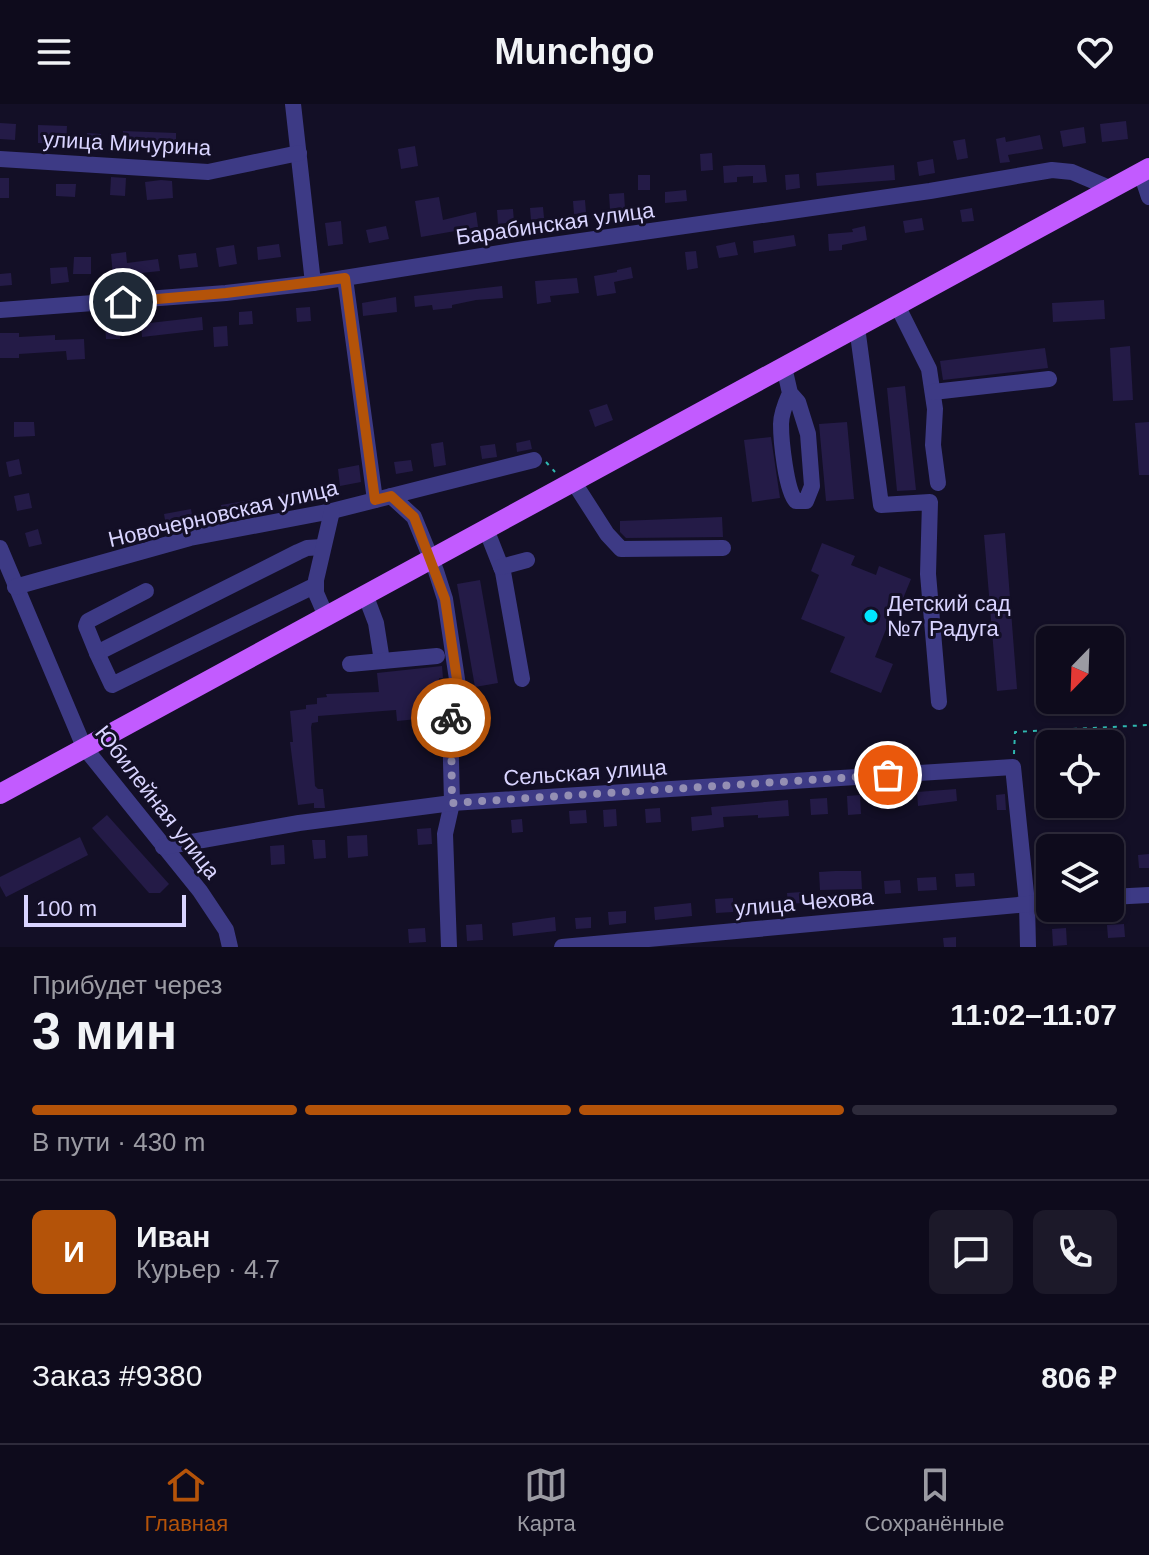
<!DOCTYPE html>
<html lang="ru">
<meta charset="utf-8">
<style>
:root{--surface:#0e0b1c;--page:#1c1929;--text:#f1f3f6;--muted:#9b9ba3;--line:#2e2b3b;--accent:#b45309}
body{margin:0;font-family:Helvetica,sans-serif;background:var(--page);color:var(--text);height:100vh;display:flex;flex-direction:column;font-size:30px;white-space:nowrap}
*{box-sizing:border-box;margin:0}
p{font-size:26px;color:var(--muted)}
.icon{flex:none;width:44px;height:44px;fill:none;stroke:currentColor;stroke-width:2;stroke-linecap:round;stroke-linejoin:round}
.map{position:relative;height:843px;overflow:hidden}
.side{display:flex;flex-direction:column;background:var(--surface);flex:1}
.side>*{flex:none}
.needle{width:52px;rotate:203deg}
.tools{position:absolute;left:1036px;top:522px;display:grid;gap:16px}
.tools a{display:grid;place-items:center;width:88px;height:88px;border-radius:12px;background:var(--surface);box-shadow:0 2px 6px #0004,0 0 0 2px var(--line);font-size:40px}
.scale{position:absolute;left:24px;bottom:20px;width:162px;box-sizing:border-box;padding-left:8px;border:4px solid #d9d4ff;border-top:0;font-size:22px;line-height:28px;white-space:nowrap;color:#d9d4ff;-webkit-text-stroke:6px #130f26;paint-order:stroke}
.pin{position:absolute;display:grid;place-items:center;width:68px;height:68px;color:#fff;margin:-34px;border:4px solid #fff;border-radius:50%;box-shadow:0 2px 8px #0007}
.courier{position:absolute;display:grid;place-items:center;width:80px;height:80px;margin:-40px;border:6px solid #b45309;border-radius:50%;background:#fff;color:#222;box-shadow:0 2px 10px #0007}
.head em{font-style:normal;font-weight:700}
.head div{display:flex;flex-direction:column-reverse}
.head{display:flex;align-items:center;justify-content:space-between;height:136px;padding:0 32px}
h1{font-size:52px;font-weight:700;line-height:60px}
.bar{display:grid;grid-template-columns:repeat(4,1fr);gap:12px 8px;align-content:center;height:96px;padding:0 32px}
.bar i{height:10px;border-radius:6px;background:var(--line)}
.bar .active{background:var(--accent)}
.bar p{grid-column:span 4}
.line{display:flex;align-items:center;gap:20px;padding:0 32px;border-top:2px solid var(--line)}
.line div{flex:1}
.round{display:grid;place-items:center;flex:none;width:84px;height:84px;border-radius:12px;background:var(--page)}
header{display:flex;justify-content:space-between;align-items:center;height:104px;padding:0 32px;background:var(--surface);font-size:36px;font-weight:700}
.tabs{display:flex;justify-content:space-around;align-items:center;height:112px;border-top:2px solid var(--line);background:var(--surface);font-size:22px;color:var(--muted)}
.tabs a{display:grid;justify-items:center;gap:4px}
.tabs .active{color:var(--accent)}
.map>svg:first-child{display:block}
</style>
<header><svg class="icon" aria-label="menu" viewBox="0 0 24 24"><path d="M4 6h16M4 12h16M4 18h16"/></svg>Munchgo<svg class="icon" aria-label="heart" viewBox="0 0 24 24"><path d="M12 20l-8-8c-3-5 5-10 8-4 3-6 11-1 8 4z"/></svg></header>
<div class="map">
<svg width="1149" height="843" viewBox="0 0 1149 843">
<rect width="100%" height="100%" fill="#130f26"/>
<g fill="#241b47">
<polygon points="1126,17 1128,35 1102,38 1100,20"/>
<polygon points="0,19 16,20 15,36 0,35"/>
<polygon points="38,21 67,22 66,40 38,39"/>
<polygon points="1084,23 1086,39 1063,43 1060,27"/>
<polygon points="123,27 176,29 176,47 123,44"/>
<polygon points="87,29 101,30 100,43 87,42"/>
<polygon points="1040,31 1043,45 1008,51 1010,58 1000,59 996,35 1005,33 1006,38"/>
<polygon points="965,35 968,54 957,56 953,37"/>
<polygon points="415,42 418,62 401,65 398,45"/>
<polygon points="712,49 713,66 701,67 700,50"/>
<polygon points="933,55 935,69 919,72 917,58"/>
<polygon points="736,61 765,61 767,78 753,79 753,72 737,73 737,78 724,79 723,62"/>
<polygon points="894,61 895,76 817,82 816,69"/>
<polygon points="799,70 800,84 786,86 785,71"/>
<rect x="638" y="71" width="12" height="15"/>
<polygon points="111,73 126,74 125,92 110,91"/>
<rect x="0" y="74" width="9" height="20"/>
<polygon points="161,76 172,77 173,94 147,96 145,78"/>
<polygon points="56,80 76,80 75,93 56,92"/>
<polygon points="686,86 687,97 665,99 665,88"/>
<polygon points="624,89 625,105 610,106 609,90"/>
<polygon points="439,93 443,116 476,108 478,123 421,133 415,97"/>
<polygon points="585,96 586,109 574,110 573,97"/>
<polygon points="543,103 544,114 531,116 530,104"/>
<polygon points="972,104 974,117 962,118 960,106"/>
<polygon points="513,105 514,118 498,120 497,106"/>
<polygon points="922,114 924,126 905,129 903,117"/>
<polygon points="341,117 343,140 328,142 325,119"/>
<polygon points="386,122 389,135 369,139 366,126"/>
<polygon points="865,122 867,136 842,141 842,146 829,147 828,130 853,128 852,125"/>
<polygon points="794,131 796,142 754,149 753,137"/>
<polygon points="735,138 738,151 719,154 716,142"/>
<polygon points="279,140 281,153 258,156 257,143"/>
<polygon points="234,141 237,160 219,163 216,144"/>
<polygon points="696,147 698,164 687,166 685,148"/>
<polygon points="126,148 127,159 158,155 160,167 113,172 111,150"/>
<polygon points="196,149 198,163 180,165 178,151"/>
<polygon points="74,153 91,153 91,170 73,170"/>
<polygon points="67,163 69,178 51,180 50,164"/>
<polygon points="631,163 633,174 614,178 616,189 597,192 594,172 617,168 617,166"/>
<polygon points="11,169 12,181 0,182 0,170"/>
<polygon points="577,174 579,189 550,192 551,198 537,200 535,177"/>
<polygon points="502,182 503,194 476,196 452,201 452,204 433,206 432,201 415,203 414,192"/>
<polygon points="396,193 397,208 363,212 362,199"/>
<polygon points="1104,196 1105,215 1053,218 1052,199"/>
<polygon points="310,203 311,217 297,218 296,204"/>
<polygon points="252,207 253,220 239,221 239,208"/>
<polygon points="202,213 203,226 142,233 141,220"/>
<polygon points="105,222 120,222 120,235 106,235"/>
<polygon points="227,222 228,242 214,243 213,223"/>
<polygon points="0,229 19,229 19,233 55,231 55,236 84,235 85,255 67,256 66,247 19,250 19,254 0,254"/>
<polygon points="1130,242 1133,296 1113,297 1110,244"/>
<polygon points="1045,244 1048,264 943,276 940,257"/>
<polygon points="905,282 916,386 897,387 887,284"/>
<polygon points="607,300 613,316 595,323 589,306"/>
<polygon points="14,318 34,318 35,332 14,333"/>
<polygon points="847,318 854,395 826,397 819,320"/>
<polygon points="1149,318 1149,371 1139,371 1135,319"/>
<polygon points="771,333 780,394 752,398 744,336"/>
<polygon points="530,336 532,345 517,348 516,339"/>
<polygon points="443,338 446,361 434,363 431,340"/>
<polygon points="495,340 497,353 482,355 480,342"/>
<polygon points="19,355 22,370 9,373 6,358"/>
<polygon points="411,356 413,367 396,370 394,358"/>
<polygon points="359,361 361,378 340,382 338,365"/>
<polygon points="306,385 308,398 282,403 280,390"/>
<polygon points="29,389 32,404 17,407 14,392"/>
<polygon points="251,396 254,411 224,416 221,401"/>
<polygon points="191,405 194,422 167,427 164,410"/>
<polygon points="722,413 723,433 626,434 620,428 620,417"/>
<polygon points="38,425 42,440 29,443 25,429"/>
<polygon points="1005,429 1017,585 997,587 984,431"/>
<polygon points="822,439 855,452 851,461 876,471 879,462 911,475 900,502 896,500 875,553 893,560 881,589 830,568 845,533 801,515 819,471 811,467"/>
<polygon points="480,476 498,579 475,583 457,480"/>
<polygon points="442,562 443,574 439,574 441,605 439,613 397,617 396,606 318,612 318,618 312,619 311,623 315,682 318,685 323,685 325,704 314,704 314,699 298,701 290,638 293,638 290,607 306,605 306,601 317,600 317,594 327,593 326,590 379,588 377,569"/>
<polygon points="469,611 472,636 463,638 461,617 462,612"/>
<polygon points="956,685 957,697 918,702 917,688"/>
<polygon points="897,689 898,703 882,704 882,690"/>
<polygon points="1005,690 1006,706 997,706 996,691"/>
<polygon points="860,691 861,710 848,711 847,692"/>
<polygon points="827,694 828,710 811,711 810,695"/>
<polygon points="788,696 789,712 758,714 758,711 723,713 724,723 692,727 691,713 712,711 711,703"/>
<polygon points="660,704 661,718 646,719 645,705"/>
<polygon points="616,705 617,722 604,723 603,706"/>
<polygon points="586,706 587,719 570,720 569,707"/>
<polygon points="107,711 169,780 160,789 149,789 92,724"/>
<polygon points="522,715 523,728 512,729 511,716"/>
<polygon points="431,724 432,740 418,741 417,725"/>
<polygon points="367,731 368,752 348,754 347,732"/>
<polygon points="80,733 88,751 6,793 0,782 0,773"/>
<polygon points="312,736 325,736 326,754 314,755"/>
<polygon points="284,741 285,760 271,761 270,742"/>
<polygon points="1149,750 1149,764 1139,764 1138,751"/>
<polygon points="835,767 861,767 862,785 820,786 819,768"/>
<polygon points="974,769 975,782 956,783 955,770"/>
<polygon points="936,773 937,786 918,787 917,774"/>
<polygon points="900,776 901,789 885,790 884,777"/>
<polygon points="802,788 803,799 788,800 787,789"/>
<polygon points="733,794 733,808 716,809 715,795"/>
<polygon points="691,799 692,812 655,816 654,803"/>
<polygon points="626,807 626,819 609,821 608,808"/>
<polygon points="555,813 556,827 513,832 512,819"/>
<polygon points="591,813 591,824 576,825 575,814"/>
<polygon points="482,820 483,836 467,837 466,821"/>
<polygon points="1124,820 1125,833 1108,834 1107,821"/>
<polygon points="425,824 426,838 409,839 408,825"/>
<polygon points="1066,824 1067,841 1053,842 1052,825"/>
<polygon points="956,833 956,843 944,843 943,834"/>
</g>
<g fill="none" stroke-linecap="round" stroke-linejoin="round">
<g stroke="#2fb8b0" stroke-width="2" stroke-dasharray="4 6" stroke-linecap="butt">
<polyline points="546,358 555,368"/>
<polyline points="1014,650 1015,628 1149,621"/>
</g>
<g stroke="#3d3a85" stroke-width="16">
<polyline points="293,0 313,179"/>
<polyline points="0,55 208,68 299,49"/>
<polyline points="1141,69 1149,93"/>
<polyline points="345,174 375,396"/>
<polyline points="897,201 929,265 935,305 933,341 938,379"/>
<polyline points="0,206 226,189 313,179 525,145 930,87 1052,66 1072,68 1112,85"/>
<polyline points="857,223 881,401 930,398 928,470 939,598"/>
<path d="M 784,263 L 790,289 L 798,298 L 808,330 L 812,382 L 806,397 L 796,397 C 786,387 781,336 781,320 C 781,310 786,298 790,289"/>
<polyline points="933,288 1049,275"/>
<polyline points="573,377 607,430 621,445 723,444"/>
<polyline points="391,392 414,413 436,467 445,495 458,582 450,616 452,699 445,730 449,843"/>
<polyline points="486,425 503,468 522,575"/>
<polyline points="0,444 84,643 200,787 226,826 230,843"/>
<polyline points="501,463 527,456"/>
<polyline points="316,481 112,581 97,549 298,448 307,444 322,443"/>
<polyline points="15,483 190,434 332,407 534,356"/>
<polyline points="365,490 376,519 382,557"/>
<polyline points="326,512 316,489 316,476 332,407"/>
<polyline points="97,549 86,522 88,517 146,487"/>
<polyline points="350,560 437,552"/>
<polyline points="163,743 299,719 452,699 1013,663 1027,799 1028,843"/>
<polyline points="1110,793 1149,791"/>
<polyline points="562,843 1050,798"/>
</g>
<polyline stroke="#c25bff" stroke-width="20" points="0,690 1149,64"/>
</g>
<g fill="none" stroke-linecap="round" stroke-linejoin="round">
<polyline stroke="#948fb3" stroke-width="8" stroke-dasharray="0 14.4" points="451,614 452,699 888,671"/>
<polyline stroke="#b45309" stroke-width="10" points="123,198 226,189 345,174 375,396 391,392 414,413 445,495 458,582 451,614"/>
</g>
<circle fill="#00e5ff" stroke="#130f26" stroke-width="3" cx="871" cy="512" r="8"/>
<g text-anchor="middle" stroke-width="6" stroke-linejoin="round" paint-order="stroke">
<g font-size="22" fill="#d9d4ff" stroke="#130f26">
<text transform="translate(127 39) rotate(3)" y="8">улица Мичурина</text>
<text transform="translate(555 119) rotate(-8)" y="8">Барабинская улица</text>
<text transform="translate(223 409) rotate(-13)" y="8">Новочерновская улица</text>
<text transform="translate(585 668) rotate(-4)" y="8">Сельская улица</text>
<text transform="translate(158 698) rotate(52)" y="8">Юбилейная улица</text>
<text transform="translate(804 798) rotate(-5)" y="8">улица Чехова</text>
</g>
<g font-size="22" fill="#d9d4ff" stroke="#130f26" text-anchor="start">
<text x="887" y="507">Детский сад<tspan x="887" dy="25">№7 Радуга</tspan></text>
</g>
</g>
</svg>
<div class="tools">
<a><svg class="needle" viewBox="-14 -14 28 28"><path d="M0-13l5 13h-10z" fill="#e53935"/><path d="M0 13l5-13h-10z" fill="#9b9ba3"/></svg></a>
<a><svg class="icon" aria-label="locate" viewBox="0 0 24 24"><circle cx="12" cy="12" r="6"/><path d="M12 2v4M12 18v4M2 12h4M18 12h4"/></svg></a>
<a><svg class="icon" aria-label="layers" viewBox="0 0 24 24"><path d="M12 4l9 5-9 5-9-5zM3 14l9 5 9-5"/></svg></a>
</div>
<div class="scale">100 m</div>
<div class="pin" style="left:888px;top:671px;background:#ea580c"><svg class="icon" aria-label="bag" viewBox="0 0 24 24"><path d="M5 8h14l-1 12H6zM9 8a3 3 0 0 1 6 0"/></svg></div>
<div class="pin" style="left:123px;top:198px;background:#1f2937"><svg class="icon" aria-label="home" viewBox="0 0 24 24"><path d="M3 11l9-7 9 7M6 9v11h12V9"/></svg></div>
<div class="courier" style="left:451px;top:614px"><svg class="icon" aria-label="bike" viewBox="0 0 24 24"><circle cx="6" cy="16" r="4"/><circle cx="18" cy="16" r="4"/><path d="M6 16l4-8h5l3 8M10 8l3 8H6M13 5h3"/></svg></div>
</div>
<section class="side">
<div class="head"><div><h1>3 мин</h1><p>Прибудет через</p></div><em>11:02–11:07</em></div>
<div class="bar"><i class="active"></i><i class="active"></i><i class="active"></i><i></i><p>В пути · 430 m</p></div>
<div class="line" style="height:144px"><b class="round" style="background:var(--accent);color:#fff">И</b><div><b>Иван</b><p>Курьер · 4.7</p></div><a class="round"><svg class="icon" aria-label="chat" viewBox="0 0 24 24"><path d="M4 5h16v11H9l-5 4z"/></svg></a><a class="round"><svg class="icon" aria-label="phone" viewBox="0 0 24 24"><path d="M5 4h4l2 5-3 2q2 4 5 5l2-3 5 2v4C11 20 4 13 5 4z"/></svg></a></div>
<div class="line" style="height:104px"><div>Заказ #9380</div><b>806 ₽</b></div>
</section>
<nav class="tabs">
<a class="active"><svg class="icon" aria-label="home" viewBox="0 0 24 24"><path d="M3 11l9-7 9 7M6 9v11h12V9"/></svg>Главная</a>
<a><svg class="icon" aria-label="map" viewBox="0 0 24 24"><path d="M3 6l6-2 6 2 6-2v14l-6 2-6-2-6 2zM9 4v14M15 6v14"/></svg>Карта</a>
<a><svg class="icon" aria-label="saved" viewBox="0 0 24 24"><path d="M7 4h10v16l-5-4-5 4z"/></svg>Сохранённые</a>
</nav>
